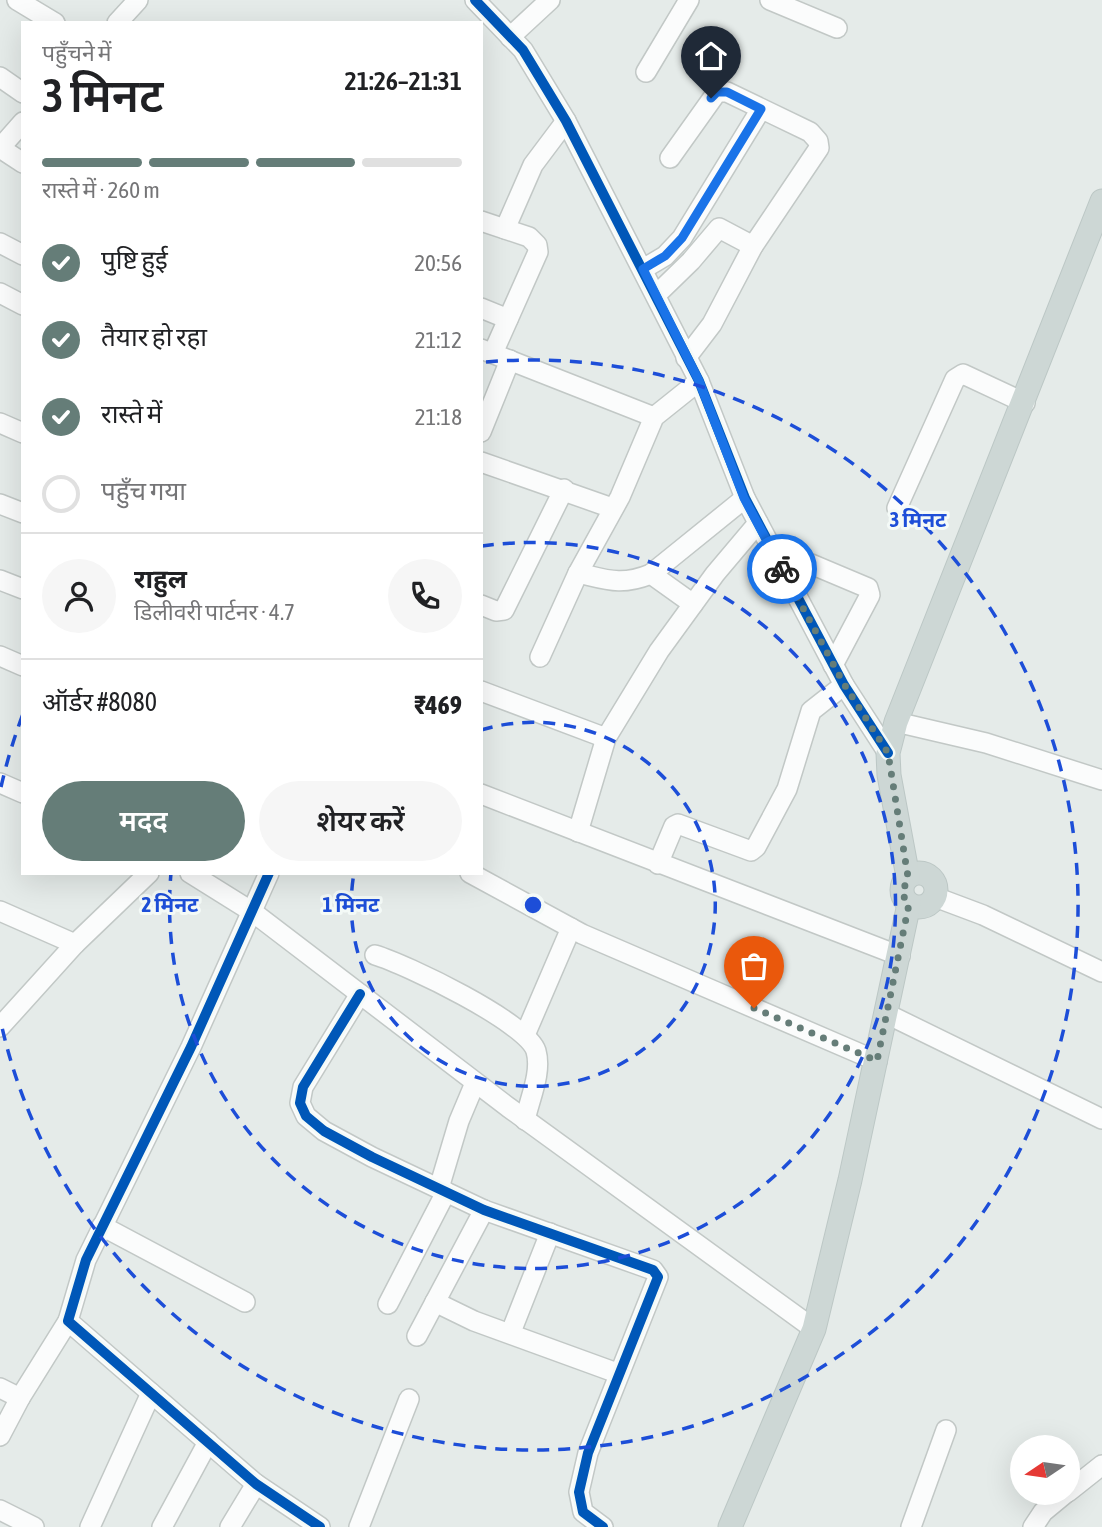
<!DOCTYPE html>
<html lang="hi">
<meta charset="utf-8">
<style>
:root{--surface:#fff;--page:#f6f6f6;--text:#202124;--muted:#757577;--line:#e0e0e0;--accent:#657d78}
body{margin:0;font-family:"Asap Condensed","Noto Sans Devanagari",sans-serif;background:var(--page);color:var(--text);height:100vh;display:flex;flex-direction:column;font-size:26px;white-space:nowrap}
*{box-sizing:border-box;margin:0}
p{font-size:23px;color:var(--muted)}
.icon{flex:none;width:38px;height:38px;fill:none;stroke:currentColor;stroke-width:2;stroke-linecap:round;stroke-linejoin:round}
.map{position:relative;flex:1;overflow:hidden}
.drawer{position:absolute;left:21px;top:21px;width:462px;height:854px;display:flex;flex-direction:column;background:var(--surface);border-radius:0px;box-shadow:0 7px 28px #0002}
.drawer>*{flex:none}
.needle{width:46px;rotate:257deg}
.tools{position:absolute;left:1010px;top:1435px;display:grid;gap:14px}
.tools a{display:grid;place-items:center;width:70px;height:70px;border-radius:50%;background:var(--surface);box-shadow:0 7px 28px #0002;font-size:35px}
.pin{position:absolute;display:grid;place-items:center;width:60px;height:60px;color:#fff;margin:-72px -30px;border-radius:50% 50% 50% 0;rotate:-45deg;box-shadow:0 0 7px #0007}
.pin .icon{rotate:45deg}
.courier{position:absolute;display:grid;place-items:center;width:70px;height:70px;margin:-35px;border:5px solid #1a73e8;border-radius:50%;background:#fff;color:#222;box-shadow:0 2px 9px #0007}
.headline em{font-style:normal;font-weight:600}
.headline div{display:flex;flex-direction:column-reverse}
.headline{display:flex;align-items:center;justify-content:space-between;height:119px;padding:0 21px}
h1{font-size:46px;font-weight:600;line-height:52px}
.bar{display:grid;grid-template-columns:repeat(4,1fr);gap:10px 7px;align-content:center;height:84px;padding:0 21px}
.bar i{height:9px;border-radius:5px;background:var(--line)}
.bar .current{background:var(--accent)}
.bar p{grid-column:span 4}
.line{display:flex;align-items:center;gap:18px;padding:0 21px;border-top:2px solid var(--line)}
.line div{flex:1}
.round{display:grid;place-items:center;flex:none;width:74px;height:74px;border-radius:37px;background:var(--page)}
ol{padding:0 21px;list-style:none}
li{display:flex;align-items:center;gap:21px;height:77px}
li p{margin-inline-start:auto}
li .icon{padding:7px;border-radius:50%;background:var(--accent);color:#fff;stroke-width:4}
li:last-child{color:var(--muted)}
li i{width:38px;height:38px;border:4px solid var(--line);border-radius:50%}
.primary-button{display:flex;gap:14px;margin-top:auto;padding:14px 21px}
.primary-button a{flex:1;height:80px;border-radius:42px;background:var(--accent);color:#fff;font-size:28px;font-weight:600;line-height:80px;text-align:center}
.primary-button a+a{background:var(--page);color:var(--text)}
.map>svg:first-child{display:block}
</style>
<div class="map">
<svg width="1102" height="1527" viewBox="0 0 1102 1527">
<rect width="100%" height="100%" fill="#e5ebe9"/>
<g fill="none" stroke-linecap="round" stroke-linejoin="round">
<defs>
<g id="minor">
<polyline points="17,0 55,23"/>
<polyline points="475,0 523,50 566,121 699,381 745,498 844,685 888,753"/>
<polyline points="770,0 837,28"/>
<polyline points="117,23 138,0"/>
<polyline points="510,37 550,0"/>
<polyline points="646,72 689,0"/>
<polyline points="0,77 23,93"/>
<polyline points="0,148 23,122"/>
<polyline points="0,148 23,163"/>
<polyline points="670,158 717,92 727,92 810,132 818,141 819,148 753,246 712,324 686,358"/>
<polyline points="481,221 529,237 537,245 538,252 493,353"/>
<polyline points="505,229 533,165 566,121"/>
<polyline points="0,243 23,255"/>
<polyline points="643,269 665,256 682,238 761,109"/>
<polyline points="0,293 23,305"/>
<polyline points="656,295 691,261 719,228 753,246"/>
<polyline points="481,308 508,319"/>
<polyline points="481,349 654,417"/>
<polyline points="0,423 23,433"/>
<polyline points="481,432 510,360"/>
<polyline points="481,462 612,508"/>
<polyline points="0,504 23,513"/>
<polyline points="897,508 955,379 963,374 1025,403"/>
<polyline points="811,564 868,588 870,595 833,665"/>
<path d="M 578,573 C 608,580 621,586 651,574 L 693,604"/>
<polyline points="651,574 745,498"/>
<polyline points="0,580 23,589"/>
<polyline points="481,605 496,611 504,610 564,489"/>
<polyline points="0,656 23,666"/>
<polyline points="540,657 578,573 620,497 654,417 699,381"/>
<polyline points="481,691 606,738"/>
<polyline points="896,722 986,743 1102,780"/>
<polyline points="0,783 23,793"/>
<polyline points="481,794 900,956"/>
<polyline points="578,832 606,738 659,651 715,574 758,523"/>
<polyline points="658,864 674,826 678,824 751,851 756,847 787,789 811,711 844,685"/>
<polyline points="190,873 254,913 508,1107 814,1329"/>
<polyline points="269,873 191,1047 86,1260 68,1321 256,1484 320,1527"/>
<polyline points="470,873 582,934 877,1061"/>
<polyline points="935,897 983,915 1102,972"/>
<polyline points="0,911 75,944"/>
<path d="M 375,955 C 405,964 527,1022 536,1051 C 542,1072 530,1098 525,1120"/>
<polyline points="360,994 303,1087 300,1103 306,1116 324,1131 372,1157 484,1210 653,1270 658,1277 588,1453 579,1492 583,1512 603,1527"/>
<polyline points="887,1014 1102,1119"/>
<polyline points="0,1027 75,944 149,873"/>
<polyline points="525,1035 571,928"/>
<polyline points="439,1188 459,1121 475,1083"/>
<polyline points="102,1226 245,1302"/>
<polyline points="435,1302 474,1321 617,1373"/>
<polyline points="388,1304 446,1192"/>
<polyline points="511,1332 550,1233"/>
<polyline points="417,1336 484,1210"/>
<polyline points="0,1388 20,1398 68,1321"/>
<polyline points="0,1436 20,1398"/>
<polyline points="1068,1492 1102,1465"/>
<polyline points="0,1510 34,1527"/>
<polyline points="90,1527 151,1393"/>
<polyline points="162,1527 208,1442"/>
<polyline points="230,1527 256,1484"/>
<polyline points="359,1527 409,1399"/>
<polyline points="911,1527 946,1430"/>
<polyline points="1033,1527 1043,1512 1066,1493"/>
</g>
<g id="major">
<circle cx="919" cy="890" r="17"/>
<polyline points="908,877 889,775 888,753 896,722 1102,201"/>
<polyline points="730,1527 814,1329 850,1180 909,904"/>
</g>
</defs>
<use href="#minor" stroke="#c2c8c6" stroke-width="22"/>
<use href="#major" stroke="#bcc7c5" stroke-width="25"/>
<use href="#minor" stroke="#fbfcfc" stroke-width="19"/>
<use href="#major" stroke="#cdd7d5" stroke-width="23"/>
<defs>
<g id="cycleway">
<polyline points="475,0 523,50 566,121 699,381 745,498 844,685 888,753"/>
<polyline points="269,873 191,1047 86,1260 68,1321 256,1484 320,1527"/>
<polyline points="360,994 303,1087 300,1103 306,1116 324,1131 372,1157 484,1210 653,1270 658,1277 588,1453 579,1492 583,1512 603,1527"/>
</g>
</defs>
<use href="#cycleway" stroke="#f4faf7" stroke-width="15"/>
<use href="#cycleway" stroke="#0057b8" stroke-width="10"/>
</g>
<g fill="none" stroke-linecap="round" stroke-linejoin="round">
<polyline stroke="#657d78" stroke-width="7" stroke-dasharray="0 12.6" points="754,1008 877,1061 909,904 902,894 908,877 888,753 844,684 782,569"/>
<polyline stroke="#1a73e8" stroke-width="9" points="711,98 717,92 727,92 761,109 682,238 665,256 643,269 699,381 744,498 782,569"/>
</g>
<g fill="none" stroke="#1d4ed8" stroke-width="3.5" stroke-dasharray="12 9">
<path d="M481 730A182 182 0 1 1 354 873"/>
<path d="M482 546A363 363 0 1 1 171 873"/>
<path d="M1 787A545 545 0 0 1 23 714M486 362A545 545 0 1 1 1 1023"/>
</g>
<circle cx="533" cy="905" r="10" fill="#1d4ed8" stroke="#f4faf7" stroke-width="3.5"/>
<g font-size="21" text-anchor="middle" font-weight="bold" fill="#1d4ed8" stroke="#f4faf7" stroke-width="6" stroke-linejoin="round" paint-order="stroke">
<text x="918" y="527">3 मिनट</text>
<text x="170" y="912">2 मिनट</text>
<text x="351" y="912">1 मिनट</text>
</g>
</svg>
<div class="tools">
<a><svg class="needle" viewBox="-14 -14 28 28"><path d="M0-13l5 13h-10z" fill="#e53935"/><path d="M0 13l5-13h-10z" fill="#757577"/></svg></a>
</div>
<div class="pin" style="left:754px;top:1008px;background:#ea580c"><svg class="icon" aria-label="bag" viewBox="0 0 24 24"><path d="M5 8h14l-1 12H6zM9 8a3 3 0 0 1 6 0"/></svg></div>
<div class="pin" style="left:711px;top:98px;background:#1f2937"><svg class="icon" aria-label="home" viewBox="0 0 24 24"><path d="M3 11l9-7 9 7M6 9v11h12V9"/></svg></div>
<div class="courier" style="left:782px;top:569px"><svg class="icon" aria-label="bike" viewBox="0 0 24 24"><circle cx="6" cy="16" r="4"/><circle cx="18" cy="16" r="4"/><path d="M6 16l4-8h5l3 8M10 8l3 8H6M13 5h3"/></svg></div>
<section class="drawer">
<div class="headline"><div><h1>3 मिनट</h1><p>पहुँचने में</p></div><em>21:26–21:31</em></div>
<div class="bar"><i class="current"></i><i class="current"></i><i class="current"></i><i></i><p>रास्ते में · 260 m</p></div>
<ol>
<li><svg class="icon" aria-label="check" viewBox="0 0 24 24"><path d="M5 12l5 5 9-10"/></svg>पुष्टि हुई<p>20:56</p></li>
<li><svg class="icon" aria-label="check" viewBox="0 0 24 24"><path d="M5 12l5 5 9-10"/></svg>तैयार हो रहा<p>21:12</p></li>
<li><svg class="icon" aria-label="check" viewBox="0 0 24 24"><path d="M5 12l5 5 9-10"/></svg>रास्ते में<p>21:18</p></li>
<li><i></i>पहुँच गया</li>
</ol>
<div class="line" style="height:126px"><a class="round"><svg class="icon" aria-label="person" viewBox="0 0 24 24"><circle cx="12" cy="8" r="4"/><path d="M4 21q1-7 8-7t8 7"/></svg></a><div><b>राहुल</b><p>डिलीवरी पार्टनर · 4.7</p></div><a class="round"><svg class="icon" aria-label="phone" viewBox="0 0 24 24"><path d="M5 4h4l2 5-3 2q2 4 5 5l2-3 5 2v4C11 20 4 13 5 4z"/></svg></a></div>
<div class="line" style="height:91px"><div>ऑर्डर #8080</div><b>₹469</b></div>
<div class="primary-button"><a>मदद</a><a>शेयर करें</a></div>
</section>
</div>
